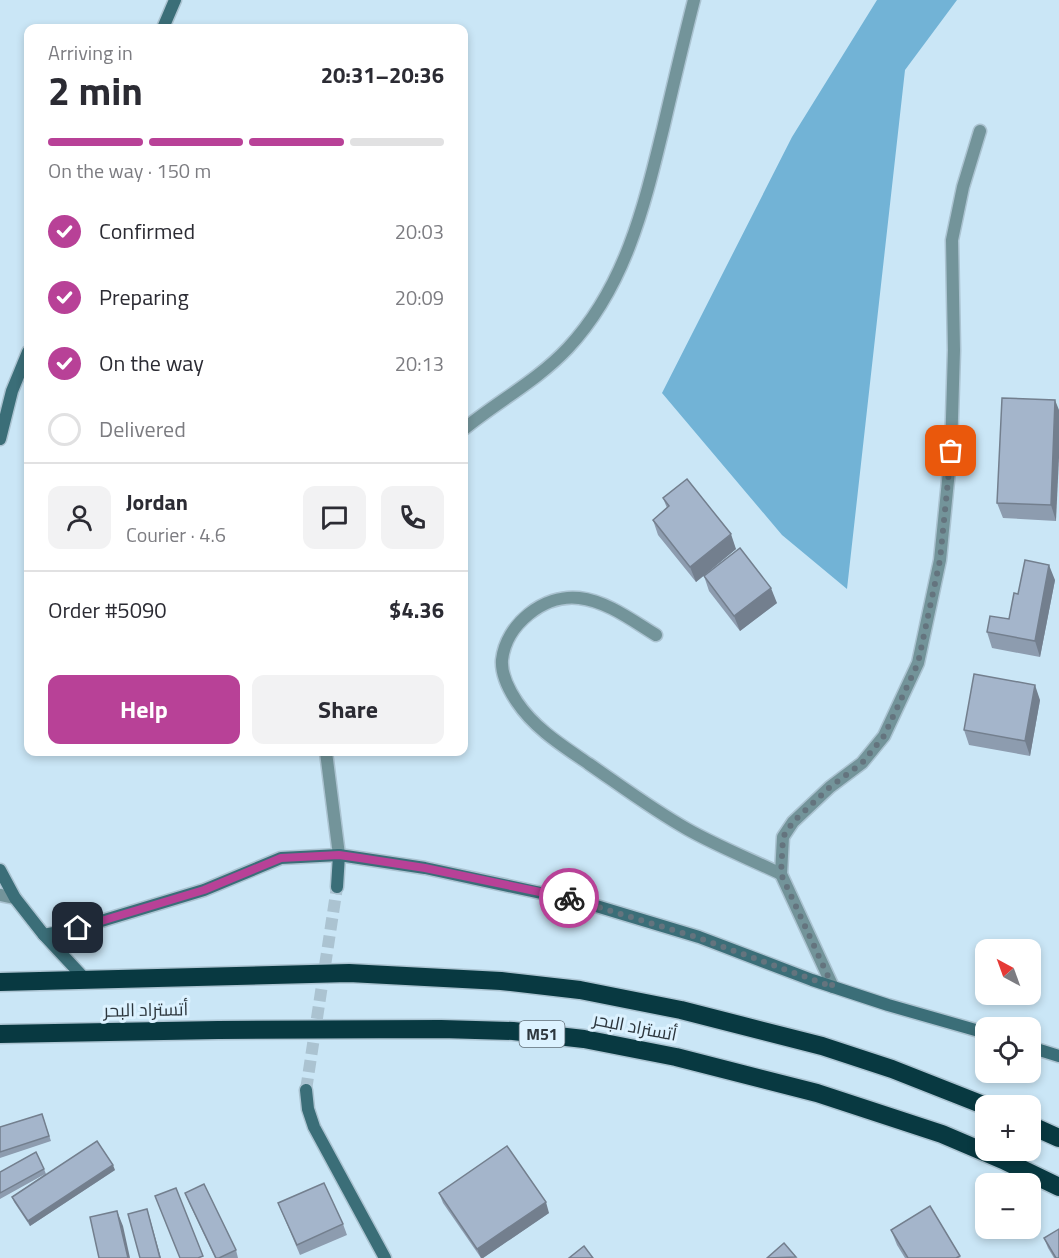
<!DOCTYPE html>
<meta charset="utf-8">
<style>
:root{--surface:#fff;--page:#f2f2f3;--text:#2b2b33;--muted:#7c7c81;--line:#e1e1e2;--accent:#b84197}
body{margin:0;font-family:"Titillium Web",Cairo,sans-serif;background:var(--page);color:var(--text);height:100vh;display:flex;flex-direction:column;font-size:22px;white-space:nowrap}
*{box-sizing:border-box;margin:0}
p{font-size:20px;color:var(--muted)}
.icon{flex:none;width:33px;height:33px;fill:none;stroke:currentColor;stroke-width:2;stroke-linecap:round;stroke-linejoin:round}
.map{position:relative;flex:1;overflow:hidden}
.panel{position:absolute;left:24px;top:24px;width:444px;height:732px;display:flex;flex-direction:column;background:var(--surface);border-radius:12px;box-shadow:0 3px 9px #0003}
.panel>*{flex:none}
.needle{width:39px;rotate:319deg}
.fabs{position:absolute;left:975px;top:939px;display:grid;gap:12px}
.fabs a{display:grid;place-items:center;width:66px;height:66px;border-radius:12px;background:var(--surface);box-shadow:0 3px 9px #0003;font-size:30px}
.pin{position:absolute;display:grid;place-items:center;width:51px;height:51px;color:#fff;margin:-26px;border-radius:12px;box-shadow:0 3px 9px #0006}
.courier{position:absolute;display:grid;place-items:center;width:60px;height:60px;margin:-30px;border:4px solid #b84197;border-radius:50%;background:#fff;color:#222;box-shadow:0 2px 8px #0007}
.overview em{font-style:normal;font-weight:700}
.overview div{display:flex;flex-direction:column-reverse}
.overview{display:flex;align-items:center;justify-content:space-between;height:102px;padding:0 24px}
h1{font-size:39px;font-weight:700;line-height:45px}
.bar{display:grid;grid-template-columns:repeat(4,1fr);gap:9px 6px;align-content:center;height:72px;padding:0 24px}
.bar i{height:8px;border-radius:4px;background:var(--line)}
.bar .current{background:var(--accent)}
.bar p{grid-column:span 4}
.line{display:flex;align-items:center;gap:15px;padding:0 24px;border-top:2px solid var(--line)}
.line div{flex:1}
.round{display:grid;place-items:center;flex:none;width:63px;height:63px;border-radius:12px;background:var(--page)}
ol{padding:0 24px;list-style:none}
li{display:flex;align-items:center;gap:18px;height:66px}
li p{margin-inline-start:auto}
li .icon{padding:6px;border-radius:50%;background:var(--accent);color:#fff;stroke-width:4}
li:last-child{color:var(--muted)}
li i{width:33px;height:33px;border:3px solid var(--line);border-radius:50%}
.button{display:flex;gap:12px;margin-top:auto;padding:12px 24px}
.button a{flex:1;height:69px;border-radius:12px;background:var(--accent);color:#fff;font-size:24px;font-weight:700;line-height:69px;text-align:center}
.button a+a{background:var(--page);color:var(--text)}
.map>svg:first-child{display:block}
</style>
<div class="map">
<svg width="1059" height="1258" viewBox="0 0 1059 1258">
<rect width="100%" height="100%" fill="#cae6f6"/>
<polygon fill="#72b3d6" points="877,0 957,0 905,70 847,589 782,535 662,393 792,137"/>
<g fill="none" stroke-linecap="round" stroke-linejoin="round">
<polyline stroke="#abc3d1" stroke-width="12" stroke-dasharray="12 6" stroke-linecap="butt" points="306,1090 337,887"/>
<defs>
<g id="street">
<path d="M 464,429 C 498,401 537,381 568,348 C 625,287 644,207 663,129 C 673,86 683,43 694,0"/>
<path d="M 656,635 C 633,621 607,601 579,598 C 544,594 506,624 502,660 C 501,675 509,690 517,702 C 535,729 563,746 589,764 C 621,786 653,810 687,829 C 717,846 750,859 781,874"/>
<polyline points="326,752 339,855"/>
<polyline points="0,895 15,898"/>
<polyline points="833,987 781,874 783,837 793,822 830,787 862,763 884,736 918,663 940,560 951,451 954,350 952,240 963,187 980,131"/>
</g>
<g id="secondary">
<polyline points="163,28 175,0"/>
<polyline points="0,439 12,391 28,352"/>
<polyline points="0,870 15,898 44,935 85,979"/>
<polyline points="337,887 339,855"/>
<polyline points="44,935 78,928 204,890 281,858 339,855 425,868 583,902 699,937 812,980 888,1005 986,1033"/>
<polyline points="1030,1047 1059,1056"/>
<polyline points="306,1090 308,1109 314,1127 385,1258"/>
</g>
<g id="highway">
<polyline points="0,982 349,973 501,981 580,990 681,1010 822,1046 892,1069 986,1106"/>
<polyline points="0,1034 218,1030 441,1029 513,1031 584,1039 676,1057 817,1093 942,1134 1003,1160 1059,1187"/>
<polyline points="1030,1125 1059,1138"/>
</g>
</defs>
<use href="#street" stroke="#abc3d1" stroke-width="15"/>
<use href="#secondary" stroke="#abc3d1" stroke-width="15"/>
<use href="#highway" stroke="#abc3d1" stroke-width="21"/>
<use href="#street" stroke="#73949a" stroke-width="12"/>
<use href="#secondary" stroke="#3b6e78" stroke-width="12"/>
<use href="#highway" stroke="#083941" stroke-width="18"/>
</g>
<g fill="#8d9caf">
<polygon points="1055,400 1056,521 1003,518 997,503"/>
<polygon points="663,498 736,549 696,582 658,535 653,520 667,508"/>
<polygon points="704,576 777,603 740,631 709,591"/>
<polygon points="1055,580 1040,657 992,648 987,632 1009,619 1018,594"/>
<polygon points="1040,700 1030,756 969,745 964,730"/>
<polygon points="42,1114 51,1141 0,1158 0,1127"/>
<polygon points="44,1169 46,1174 115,1170 30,1226 14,1202 12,1197 45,1174 0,1199 0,1172"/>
<polygon points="185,1193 236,1250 238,1258 215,1258 189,1203"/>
<polygon points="439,1193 549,1213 483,1258 481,1258 443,1203"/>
<polygon points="278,1203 343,1224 347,1235 300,1255"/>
<polygon points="891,1230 961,1258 905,1258 897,1245"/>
<polygon points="1044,1238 1059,1258 1054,1258 1048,1248"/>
</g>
<g fill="#737f8e">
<polygon points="1055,400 1059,410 1059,458 1056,521 1051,505"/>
<polygon points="731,534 736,549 696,582 690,567"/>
<polygon points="1049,565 1055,580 1040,657 1035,641"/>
<polygon points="771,588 777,603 740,631 734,616"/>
<polygon points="1035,685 1040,700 1030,756 1025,741"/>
<polygon points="113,1165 115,1170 30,1226 28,1221"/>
<polygon points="546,1202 549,1213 483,1258 481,1258 477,1249"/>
<polygon points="147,1209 150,1219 161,1258 160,1258"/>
<polygon points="117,1211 123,1226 130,1258 128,1258"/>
</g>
<g fill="#a4b5cb" stroke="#737f8e" stroke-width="1.5">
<polygon points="1002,398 1055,400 1051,505 997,503"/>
<polygon points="687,479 731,534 690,567 653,520 669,506 663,498"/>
<polygon points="740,548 771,588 734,616 704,576"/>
<polygon points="1025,560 1049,565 1035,641 987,632 990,616 1009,619 1014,593 1018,594"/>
<polygon points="974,674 1035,685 1025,741 964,730"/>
<polygon points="42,1114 49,1136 0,1152 0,1127"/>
<polygon points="97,1141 113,1165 28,1221 12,1197"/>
<polygon points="507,1146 546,1202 477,1249 439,1193"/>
<polygon points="36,1152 44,1169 0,1193 0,1172"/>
<polygon points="324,1183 343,1224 297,1245 278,1203"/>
<polygon points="204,1184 236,1250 219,1258 216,1258 185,1193"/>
<polygon points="176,1188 203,1256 198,1258 180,1258 155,1196"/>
<polygon points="930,1206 960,1256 956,1258 908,1258 891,1230"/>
<polygon points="147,1209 160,1258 140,1258 128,1214"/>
<polygon points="117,1211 128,1258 99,1258 90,1217"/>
<polygon points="1059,1229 1059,1258 1056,1258 1044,1238"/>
<polygon points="784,1243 796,1257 767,1258"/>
<polygon points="584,1246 593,1258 569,1258"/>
</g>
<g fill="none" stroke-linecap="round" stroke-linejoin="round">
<polyline stroke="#64747e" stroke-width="6" stroke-dasharray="0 10.8" points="569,898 699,938 833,987 781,874 783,837 793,822 830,787 862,763 884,736 918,663 940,560 951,451"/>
<polyline stroke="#b84197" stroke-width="8" points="78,928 204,890 281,858 339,855 360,858 425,868 569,898"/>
</g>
<g text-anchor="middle" stroke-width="6" stroke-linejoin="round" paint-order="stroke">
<rect fill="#dcf2ff" stroke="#626f78" stroke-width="1.5" x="519.5" y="1021" width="45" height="26" rx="4.5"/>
<g font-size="16" font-weight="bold" fill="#2d373e">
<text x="542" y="1040">M51</text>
</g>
<g font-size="18" fill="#2d373e" stroke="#dcf2ff">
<text transform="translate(146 1010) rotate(-1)" y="6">أتستراد البحر</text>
<text transform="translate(635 1027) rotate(11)" y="6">أتستراد البحر</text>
</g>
</g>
</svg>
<div class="fabs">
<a><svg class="needle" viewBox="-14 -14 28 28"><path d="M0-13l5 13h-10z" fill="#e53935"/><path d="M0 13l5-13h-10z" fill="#7c7c81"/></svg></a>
<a><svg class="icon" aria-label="locate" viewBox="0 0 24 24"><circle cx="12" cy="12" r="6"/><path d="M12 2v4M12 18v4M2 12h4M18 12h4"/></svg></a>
<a>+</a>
<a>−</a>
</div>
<div class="pin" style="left:951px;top:451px;background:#ea580c"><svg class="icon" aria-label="bag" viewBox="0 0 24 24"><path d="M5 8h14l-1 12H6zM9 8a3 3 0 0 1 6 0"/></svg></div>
<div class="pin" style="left:78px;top:928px;background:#1f2937"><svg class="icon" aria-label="home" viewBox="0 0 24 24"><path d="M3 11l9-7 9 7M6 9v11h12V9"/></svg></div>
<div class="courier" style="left:569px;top:898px"><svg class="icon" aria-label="bike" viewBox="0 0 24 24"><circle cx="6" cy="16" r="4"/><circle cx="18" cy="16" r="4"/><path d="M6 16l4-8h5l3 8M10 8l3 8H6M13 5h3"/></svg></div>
<section class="panel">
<div class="overview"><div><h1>2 min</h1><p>Arriving in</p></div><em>20:31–20:36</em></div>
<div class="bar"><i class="current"></i><i class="current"></i><i class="current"></i><i></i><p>On the way · 150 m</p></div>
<ol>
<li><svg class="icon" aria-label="check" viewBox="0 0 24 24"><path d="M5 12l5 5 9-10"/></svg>Confirmed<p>20:03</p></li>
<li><svg class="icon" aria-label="check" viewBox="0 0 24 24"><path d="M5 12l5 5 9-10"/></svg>Preparing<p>20:09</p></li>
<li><svg class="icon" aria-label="check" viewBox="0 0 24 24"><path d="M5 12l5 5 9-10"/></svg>On the way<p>20:13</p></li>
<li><i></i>Delivered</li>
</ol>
<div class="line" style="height:108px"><a class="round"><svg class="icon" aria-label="person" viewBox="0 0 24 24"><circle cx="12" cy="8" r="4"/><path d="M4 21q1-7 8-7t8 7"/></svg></a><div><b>Jordan</b><p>Courier · 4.6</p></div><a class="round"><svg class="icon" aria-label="chat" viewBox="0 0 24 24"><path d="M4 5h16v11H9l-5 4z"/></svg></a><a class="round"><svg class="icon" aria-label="phone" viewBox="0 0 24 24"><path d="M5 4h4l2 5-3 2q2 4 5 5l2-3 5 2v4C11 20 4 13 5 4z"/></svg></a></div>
<div class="line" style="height:78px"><div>Order #5090</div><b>$4.36</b></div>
<div class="button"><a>Help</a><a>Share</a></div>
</section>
</div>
